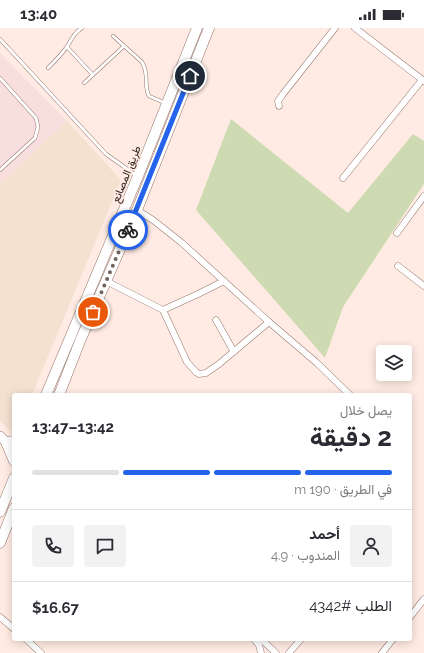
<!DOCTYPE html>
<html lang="ar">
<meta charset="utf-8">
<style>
:root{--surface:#fff;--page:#f2f2f3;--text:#2b2b33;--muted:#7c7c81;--line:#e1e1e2;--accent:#2563eb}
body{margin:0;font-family:Raleway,Vazirmatn,sans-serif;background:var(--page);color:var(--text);direction:rtl;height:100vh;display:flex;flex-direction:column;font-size:15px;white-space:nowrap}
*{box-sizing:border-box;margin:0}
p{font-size:13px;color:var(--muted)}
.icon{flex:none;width:22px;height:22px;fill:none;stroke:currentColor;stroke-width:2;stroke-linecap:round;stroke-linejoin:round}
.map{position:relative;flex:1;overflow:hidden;direction:ltr}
.sheet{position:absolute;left:12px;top:365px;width:400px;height:248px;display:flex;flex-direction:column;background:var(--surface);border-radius:4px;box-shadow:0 2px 10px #0003;direction:rtl}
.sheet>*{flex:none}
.tools{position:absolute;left:376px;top:317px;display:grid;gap:8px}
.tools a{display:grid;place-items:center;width:36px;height:36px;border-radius:4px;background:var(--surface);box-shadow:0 2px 10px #0003;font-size:20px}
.pin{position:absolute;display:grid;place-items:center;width:34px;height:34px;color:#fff;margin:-17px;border:2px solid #fff;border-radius:50%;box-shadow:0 1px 4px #0007}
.courier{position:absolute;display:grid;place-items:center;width:40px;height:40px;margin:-20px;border:3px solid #2563eb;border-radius:50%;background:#fff;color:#222;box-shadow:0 1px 5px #0007}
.summary em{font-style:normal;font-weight:700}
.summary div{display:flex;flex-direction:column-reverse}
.summary{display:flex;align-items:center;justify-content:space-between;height:68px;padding:0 20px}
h1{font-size:26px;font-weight:700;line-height:30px}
.bar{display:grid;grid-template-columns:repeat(4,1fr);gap:6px 4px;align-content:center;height:48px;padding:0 20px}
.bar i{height:5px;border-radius:3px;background:var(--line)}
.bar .selected{background:var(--accent)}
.bar p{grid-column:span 4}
.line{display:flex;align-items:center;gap:10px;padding:0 20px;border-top:1px solid var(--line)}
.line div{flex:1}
.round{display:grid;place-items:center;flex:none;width:42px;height:42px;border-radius:4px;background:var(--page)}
.status{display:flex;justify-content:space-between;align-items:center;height:28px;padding:0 20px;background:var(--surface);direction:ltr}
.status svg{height:11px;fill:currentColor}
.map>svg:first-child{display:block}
</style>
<div class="status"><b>13:40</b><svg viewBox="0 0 49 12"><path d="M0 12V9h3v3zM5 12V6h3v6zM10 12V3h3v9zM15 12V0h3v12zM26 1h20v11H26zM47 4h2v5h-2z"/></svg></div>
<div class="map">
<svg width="424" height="625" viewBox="0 0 424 625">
<rect width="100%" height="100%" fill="#ffebe3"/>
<polygon fill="#f4e2d1" points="67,93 121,152 32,367 14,367 14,408 0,392 0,156"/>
<polygon fill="#f9dede" points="0,25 67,93 0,156"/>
<polygon fill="#cedab2" points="231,91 348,185 413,106 424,113 424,156 343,279 325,330 196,182"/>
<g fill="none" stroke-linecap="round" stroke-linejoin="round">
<defs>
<g id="lane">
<path d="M 113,8 L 142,34 C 150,48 143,56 149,68 L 165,75"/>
<polyline points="0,11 106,126 137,148"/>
<polyline points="67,19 93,47"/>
<path d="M 48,40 C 54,34 61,27 66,20 C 72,12 72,6 82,0"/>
<polyline points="0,50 36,90 38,99 35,110 0,142"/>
<polyline points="84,55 123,19"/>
</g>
<g id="street">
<polyline points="355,0 424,53"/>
<polyline points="279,78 278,73 283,66 335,0"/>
<polyline points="343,150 422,52"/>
<polyline points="137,182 153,192 182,215 269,294 317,335 350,367"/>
<polyline points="397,205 424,168"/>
<polyline points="398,238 424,258"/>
<polyline points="106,253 163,282 198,266 224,253"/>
<polyline points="163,282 187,334 196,344 199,346 206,345 219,336 269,294"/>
<polyline points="216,292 234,324"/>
<polyline points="0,589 14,601"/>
<polyline points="410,589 424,571"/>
<polyline points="26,611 41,625"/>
<polyline points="254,611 259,617 261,625"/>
<polyline points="261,611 276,625"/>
<polyline points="289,625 301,611"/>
<polyline points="382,625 393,611"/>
</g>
<polyline id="secondary" points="0,408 6,414 14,419"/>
<g id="primary">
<polyline points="46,367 138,148 197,0"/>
<polyline points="59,367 80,313 137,182 209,0"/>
<polyline points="14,413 6,414 14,433"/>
<polyline points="0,484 14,450"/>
<polyline points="0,515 14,480"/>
</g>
</defs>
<use href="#lane" stroke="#94776b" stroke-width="4"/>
<use href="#street" stroke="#94776b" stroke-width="7"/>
<use href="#secondary" stroke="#94776b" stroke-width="10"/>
<use href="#primary" stroke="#94776b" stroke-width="11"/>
<use href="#lane" stroke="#fff" stroke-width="3"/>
<use href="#street" stroke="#fff" stroke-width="6"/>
<use href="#secondary" stroke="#fff" stroke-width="9"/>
<use href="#primary" stroke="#fff" stroke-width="10"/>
</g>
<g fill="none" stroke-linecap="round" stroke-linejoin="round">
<polyline stroke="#73645e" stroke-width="4" stroke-dasharray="0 7.2" points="93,284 128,202"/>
<polyline stroke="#2563eb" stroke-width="5" points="128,202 190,48"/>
</g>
<g text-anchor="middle" stroke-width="3.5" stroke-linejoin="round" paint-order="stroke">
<g font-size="11" fill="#271c17" stroke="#ffebe3">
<text transform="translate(126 146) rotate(-68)" y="4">طريق المصانع</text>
</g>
</g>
</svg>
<div class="tools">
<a><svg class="icon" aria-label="layers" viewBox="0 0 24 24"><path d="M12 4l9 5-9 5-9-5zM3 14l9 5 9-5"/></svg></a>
</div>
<div class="pin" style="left:93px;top:284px;background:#ea580c"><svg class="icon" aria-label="bag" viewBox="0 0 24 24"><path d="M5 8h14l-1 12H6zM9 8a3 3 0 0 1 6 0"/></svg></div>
<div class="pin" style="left:190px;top:48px;background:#1f2937"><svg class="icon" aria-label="home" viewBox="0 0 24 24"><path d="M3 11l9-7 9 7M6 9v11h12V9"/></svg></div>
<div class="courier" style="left:128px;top:202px"><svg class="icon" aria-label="bike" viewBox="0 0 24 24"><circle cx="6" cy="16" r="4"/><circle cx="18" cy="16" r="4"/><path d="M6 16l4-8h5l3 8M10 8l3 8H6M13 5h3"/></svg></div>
<section class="sheet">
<div class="summary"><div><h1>2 دقيقة</h1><p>يصل خلال</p></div><em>13:42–13:47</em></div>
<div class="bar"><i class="selected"></i><i class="selected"></i><i class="selected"></i><i></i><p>في الطريق · 190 m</p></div>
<div class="line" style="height:72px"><a class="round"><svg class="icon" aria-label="person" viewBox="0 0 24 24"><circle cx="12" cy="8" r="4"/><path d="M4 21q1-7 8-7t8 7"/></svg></a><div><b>أحمد</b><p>المندوب · 4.9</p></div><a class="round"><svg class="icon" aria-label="chat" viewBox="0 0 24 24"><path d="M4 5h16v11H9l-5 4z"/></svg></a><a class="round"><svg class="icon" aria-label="phone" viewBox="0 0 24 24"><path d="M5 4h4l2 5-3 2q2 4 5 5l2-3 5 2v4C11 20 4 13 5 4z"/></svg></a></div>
<div class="line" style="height:52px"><div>الطلب #4342</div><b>$16.67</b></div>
</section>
</div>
